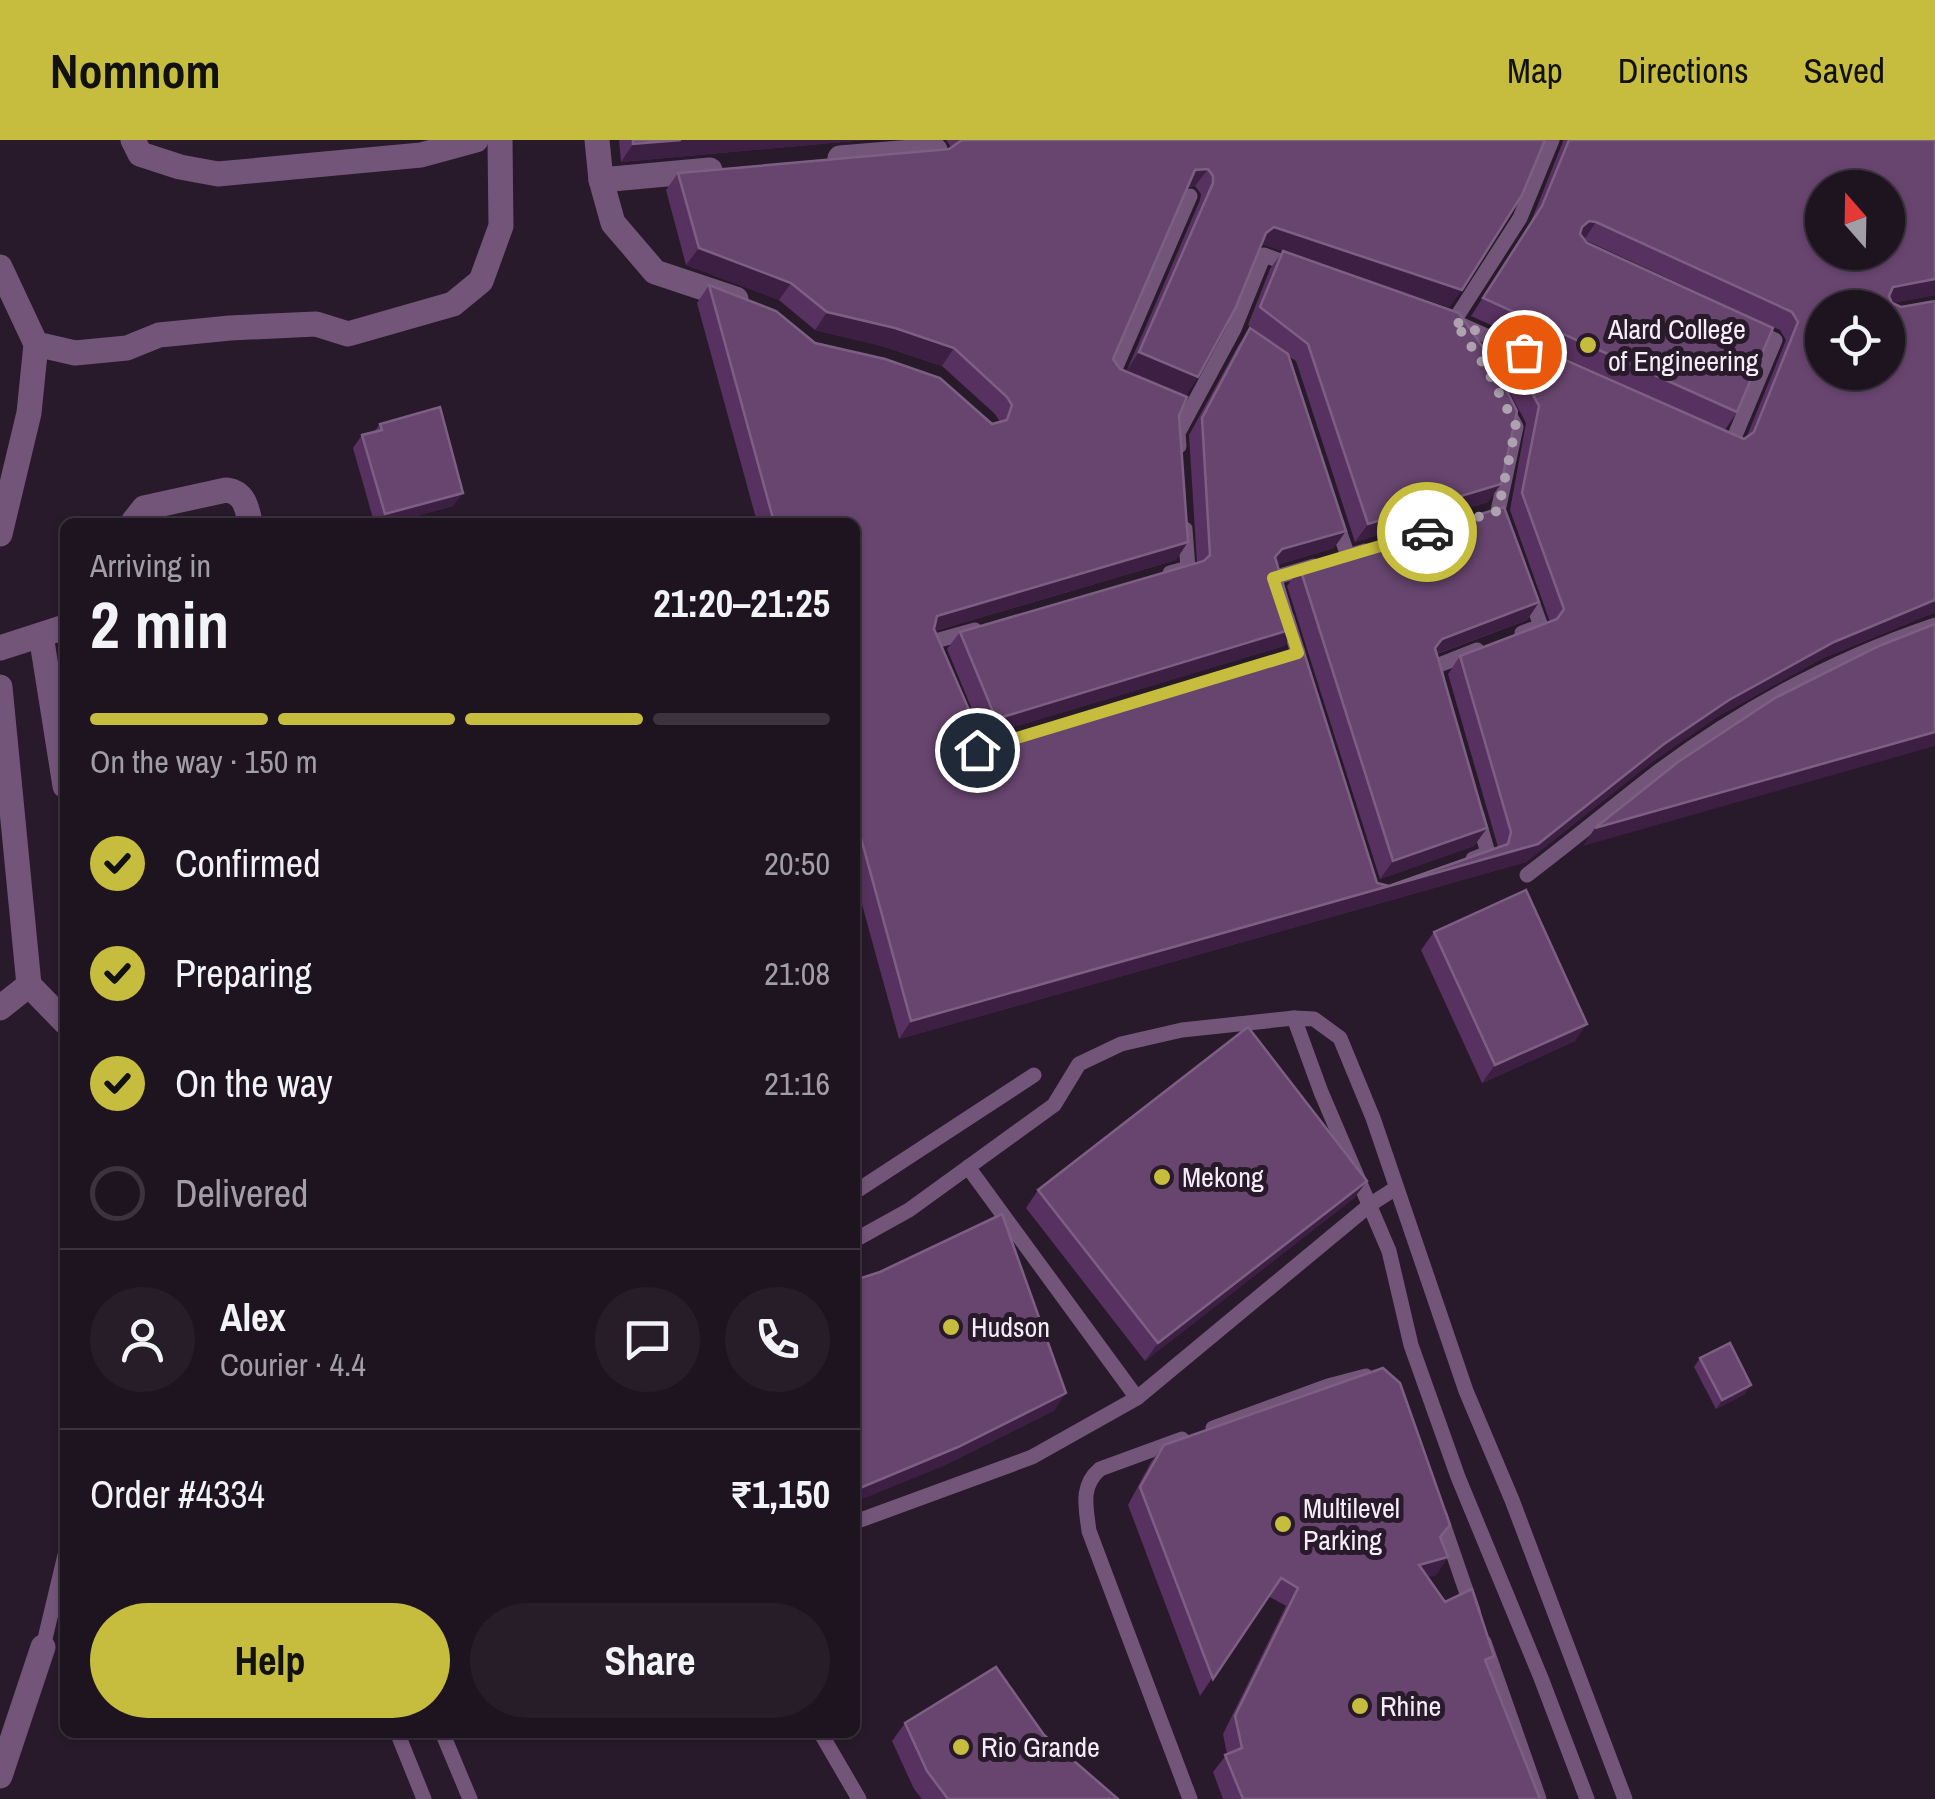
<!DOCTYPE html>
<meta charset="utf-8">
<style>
:root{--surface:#1e1420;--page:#261d29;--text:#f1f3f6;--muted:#a19ea5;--line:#3c333e;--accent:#c6bc3d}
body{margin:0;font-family:"Archivo Narrow",sans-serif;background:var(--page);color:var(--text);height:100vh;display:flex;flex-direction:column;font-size:38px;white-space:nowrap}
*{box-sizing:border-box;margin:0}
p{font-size:32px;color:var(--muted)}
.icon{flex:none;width:55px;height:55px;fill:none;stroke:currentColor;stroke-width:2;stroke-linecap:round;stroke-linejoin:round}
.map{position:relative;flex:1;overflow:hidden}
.sheet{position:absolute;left:60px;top:378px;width:800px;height:1220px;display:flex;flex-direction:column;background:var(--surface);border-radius:15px;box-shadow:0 2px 8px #0004,0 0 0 2px var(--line)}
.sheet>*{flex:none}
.needle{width:65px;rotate:340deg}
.fabs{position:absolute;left:1805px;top:30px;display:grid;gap:20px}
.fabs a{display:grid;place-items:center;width:100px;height:100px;border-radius:50%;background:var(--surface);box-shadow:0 2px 8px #0004,0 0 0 2px var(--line);font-size:50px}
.pin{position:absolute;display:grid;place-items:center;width:85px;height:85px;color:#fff;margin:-42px;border:5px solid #fff;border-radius:50%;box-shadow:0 2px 10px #0007}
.courier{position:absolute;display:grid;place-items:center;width:100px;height:100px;margin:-50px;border:8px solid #c6bc3d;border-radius:50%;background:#fff;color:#222;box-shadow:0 2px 12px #0007}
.summary em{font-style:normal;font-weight:700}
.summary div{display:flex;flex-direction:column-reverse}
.summary{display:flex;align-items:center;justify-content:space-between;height:170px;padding:0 30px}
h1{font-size:65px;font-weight:700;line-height:75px}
.bar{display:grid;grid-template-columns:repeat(4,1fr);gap:15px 10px;align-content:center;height:120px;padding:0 30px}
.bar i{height:12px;border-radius:8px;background:var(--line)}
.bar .active{background:var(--accent)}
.bar p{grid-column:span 4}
.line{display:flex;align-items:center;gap:25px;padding:0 30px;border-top:2px solid var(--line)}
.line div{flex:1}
.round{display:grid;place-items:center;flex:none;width:105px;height:105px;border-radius:52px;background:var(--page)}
ol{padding:0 30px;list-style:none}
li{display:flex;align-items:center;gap:30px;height:110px}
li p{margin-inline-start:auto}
li .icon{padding:10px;border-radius:50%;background:var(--accent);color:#111;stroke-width:4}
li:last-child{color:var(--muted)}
li i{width:55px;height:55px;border:5px solid var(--line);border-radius:50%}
.cta{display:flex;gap:20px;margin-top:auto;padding:20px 30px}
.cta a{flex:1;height:115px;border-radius:60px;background:var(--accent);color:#111;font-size:40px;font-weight:700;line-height:115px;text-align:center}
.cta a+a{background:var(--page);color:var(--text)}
header{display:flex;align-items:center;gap:60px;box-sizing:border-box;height:140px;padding:0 50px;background:var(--accent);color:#111}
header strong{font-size:48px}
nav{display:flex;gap:55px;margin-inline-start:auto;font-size:35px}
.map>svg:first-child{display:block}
</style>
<header>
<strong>Nomnom</strong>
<nav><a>Map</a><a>Directions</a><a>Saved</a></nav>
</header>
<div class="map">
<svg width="1935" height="1659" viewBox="0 0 1935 1659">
<rect width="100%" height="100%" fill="#281a2a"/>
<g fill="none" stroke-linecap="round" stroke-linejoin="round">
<g stroke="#74557a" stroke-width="15">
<polyline points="1453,181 1509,206"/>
<polyline points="1454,181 1520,78 1552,0"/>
<polyline points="1118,239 1112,236 1190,56"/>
<polyline points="1722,301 1731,305 1775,200 1753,190"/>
<polyline points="1179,306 1178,293 1234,189 1264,115 1294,126"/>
<polyline points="1335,379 1348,416 1365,411"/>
<polyline points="1504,388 1498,371 1516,287 1505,266"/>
<polyline points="1170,433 1188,428 1185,389"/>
<polyline points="1276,447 1273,438 1314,426"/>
<polyline points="1287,478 1298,513"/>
<polyline points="1522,493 1541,486 1528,451"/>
<polyline points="936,513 932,502 975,490"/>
<polyline points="1437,537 1434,527 1477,510"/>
<polyline points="1473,719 1488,713 1477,675"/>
<path d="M 1527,735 C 1572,701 1615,665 1659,631 C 1742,569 1837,518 1935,485"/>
<polyline points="855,1052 1034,935"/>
<polyline points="855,1100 909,1070 1054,965 1079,924 1121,904 1182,890 1294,878"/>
<polyline points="1137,1258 1371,1064 1396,1048"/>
<polyline points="1213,1288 1328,1246 1366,1236"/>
<path d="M 1182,1299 L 1100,1329 C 1080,1346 1086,1367 1089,1391 L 1190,1659"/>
<polyline points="1440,1375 1473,1471"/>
<polyline points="855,1382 1032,1317 1137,1258 968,1027"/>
<polyline points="1484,1502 1539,1659"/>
<polyline points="43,1507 65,1415"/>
<polyline points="397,1592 424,1659"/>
<polyline points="442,1592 470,1659"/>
<polyline points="820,1592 859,1659"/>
<polyline points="1587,1659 1541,1538 1458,1337 1411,1205 1389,1111 1321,952 1294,878 1314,879 1340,898 1373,978 1466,1251 1512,1360 1625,1659"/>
</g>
<g stroke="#74557a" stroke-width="25">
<polyline points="133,0 140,14 180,27 218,34 421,15 476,0"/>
<polyline points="597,0 601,40 613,83 655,132 736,159"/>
<polyline points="840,18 935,10"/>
<polyline points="601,40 710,30"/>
<polyline points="0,127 36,204 29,273 0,394"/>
<polyline points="36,204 75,213 127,208 159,195 230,188 316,184 348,194 453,164 481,141 501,86 500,0"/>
<path d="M 133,382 L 144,368 L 226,350 C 244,352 247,367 250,382"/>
<polyline points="41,495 65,646"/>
<polyline points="0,508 65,487"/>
<polyline points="0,547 29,845 65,882"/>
<polyline points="0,868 29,845"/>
<polyline points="0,1636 43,1507"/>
</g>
</g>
<g fill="#57315f">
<polygon points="619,0 865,0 621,22"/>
<polygon points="946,0 1545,0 1462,150 1449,167 1292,115 1488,362 1355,402 1296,221 1288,216 1334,408 1277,425 1296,488 1284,506 983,596 947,509 960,492 1197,423 1189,295 1238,206 1250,188 1265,198 1248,185 1270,129 1283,111 1261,104 1198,237 1186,255 1127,230 1200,60 1201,54 1195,46 1188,47 1113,219 1120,229 1179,276 1176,420 935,491 982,600 1389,746 1498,707 1448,534 1460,516 1550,482 1510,370 1526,283 1486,208 1498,190 1744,299 1747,296 1786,200 1780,190 1585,100 1737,272 1725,290 1471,176 1530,84 1562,4 1563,0 1935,0 1935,155 1892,163 1931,474 1821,519 1717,577 1652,622 1526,722 899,899 855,739 855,382 757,382 697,163 709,145 815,203 992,284 1000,282 995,274 942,226 882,206 815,190 779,160 686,125 666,50 678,33 949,9 951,7"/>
<polygon points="380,284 453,366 394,382 374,382 353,308 362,295 374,292"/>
<polygon points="1300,428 1539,462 1527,480 1437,514 1487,688 1474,706 1380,739 1287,446"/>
<polygon points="1434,792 1575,901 1482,943 1421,810"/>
<polygon points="1367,1041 1354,1058 1145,1221 1026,1068 1038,1050"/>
<polygon points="1700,1218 1745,1254 1716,1269 1694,1227"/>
<polygon points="1164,1305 1450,1385 1440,1398 1448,1417 1436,1435 1427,1437 1487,1526 1540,1659 1223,1659 1213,1632 1227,1614 1223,1594 1286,1466 1268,1456 1200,1556 1128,1365 1151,1322"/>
<polygon points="905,1583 1044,1595 1118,1659 922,1659 914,1649 892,1601"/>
</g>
<g fill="#3d1f43">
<polygon points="681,0 865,0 621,22 633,4"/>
<polygon points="1208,29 1195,46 1183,48 1195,30"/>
<polygon points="1589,81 1596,82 1584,100 1569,104 1582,87"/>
<polygon points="1274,87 1462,150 1449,167 1261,104 1266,93"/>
<polygon points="699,108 791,143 779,160 686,125"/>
<polygon points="1935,139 1935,155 1880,165 1893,147"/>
<polygon points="827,172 895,188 954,208 942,226 882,206 815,190"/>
<polygon points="1139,212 1198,237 1186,255 1127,230"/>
<polygon points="1501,344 1488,362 1355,402 1368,384"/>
<polygon points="463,353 453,366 394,382 379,382 385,374"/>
<polygon points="1346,391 1334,408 1270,427 1275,417 1282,409"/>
<polygon points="1188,402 1176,420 924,494 937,476"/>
<polygon points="1935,460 1935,474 1931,474 1821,519 1717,577 1652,622 1526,722 899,899 911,881 1538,704 1664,604 1729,560 1834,502"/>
<polygon points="1539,462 1527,480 1430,516 1442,499"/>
<polygon points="1296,488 1284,506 983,596 996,579"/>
<polygon points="1935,592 1935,606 1583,706 1595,688"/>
<polygon points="1487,688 1474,706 1380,739 1393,721"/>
<polygon points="1587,884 1575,901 1482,943 1495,925"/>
<polygon points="1367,1041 1354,1058 1145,1221 1158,1203"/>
<polygon points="1751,1245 1745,1254 1716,1269 1722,1260"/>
<polygon points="1066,1253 1054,1271 946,1325 855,1362 855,1350"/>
<polygon points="1448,1417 1436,1435 1406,1443 1419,1425"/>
</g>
<g fill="#68456f" stroke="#7e5f84" stroke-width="2.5" fill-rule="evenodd">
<polygon points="633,0 681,0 633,4"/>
<path d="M 962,0 L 1545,0 L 1522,55 L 1462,150 L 1274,87 L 1266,93 L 1236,167 L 1198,237 L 1139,212 L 1213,43 L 1213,36 L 1208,29 L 1195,30 L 1113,219 L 1120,229 L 1187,257 L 1179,276 L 1188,402 L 937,476 L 934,489 L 982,600 L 993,603 L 1303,509 L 1377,743 L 1389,746 L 1508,704 L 1511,692 L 1460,516 L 1557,479 L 1564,469 L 1522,353 L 1539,266 L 1498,190 L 1744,299 L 1754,292 L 1798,182 L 1792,172 L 1596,82 L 1589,81 L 1582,87 L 1580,94 L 1587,103 L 1773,188 L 1737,272 L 1483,158 L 1542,66 L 1569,0 L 1935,0 L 1935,139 L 1893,147 L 1889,156 L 1892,163 L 1901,167 L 1935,161 L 1935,460 L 1834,502 L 1729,560 L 1664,604 L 1538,704 L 911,881 L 855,676 L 855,382 L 774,382 L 709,145 L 776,171 L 815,203 L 885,219 L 940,238 L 992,284 L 1007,280 L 1012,265 L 1007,257 L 954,208 L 895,188 L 827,172 L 791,143 L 699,108 L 678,33 L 949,9 ZM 1822,48 L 1888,48 L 1888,112 L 1822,112 ZM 1822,168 L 1888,168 L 1888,232 L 1822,232 Z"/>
<polygon points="1283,111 1459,173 1489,216 1517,271 1501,344 1368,384 1308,204 1260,167"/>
<polygon points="1250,188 1288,214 1346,391 1282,409 1275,417 1296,488 996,579 960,492 1204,421 1210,415 1202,278"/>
<polygon points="440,267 463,353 385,374 362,295 382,290 380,284"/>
<polygon points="1504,367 1539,462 1442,499 1435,508 1487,688 1393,721 1300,428"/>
<polygon points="1935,484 1935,592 1595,688 1678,622 1775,558 1879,506"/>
<polygon points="1526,750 1587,884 1495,925 1434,792"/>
<polygon points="1248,887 1367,1041 1158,1203 1038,1050"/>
<polygon points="1002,1074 1066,1253 958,1307 855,1350 855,1140 880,1132"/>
<polygon points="1730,1203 1751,1245 1722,1260 1700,1218"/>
<polygon points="1383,1228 1400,1243 1450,1385 1440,1397 1448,1417 1419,1425 1445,1462 1472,1449 1494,1516 1485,1520 1540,1659 1243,1659 1225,1615 1242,1608 1235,1576 1298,1448 1281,1438 1213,1539 1140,1347 1164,1305"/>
<polygon points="996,1527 1044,1595 1118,1659 948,1659 927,1631 905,1583"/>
</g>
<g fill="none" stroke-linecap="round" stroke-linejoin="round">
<polyline stroke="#aea2b0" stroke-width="10" stroke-dasharray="0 18" points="1427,392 1498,371 1516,286 1486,228 1454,181 1524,212"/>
<polyline stroke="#c6bc3d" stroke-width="12" points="977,610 1298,513 1273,438 1427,392"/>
</g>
<g fill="#c6bc3d" stroke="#281a2a" stroke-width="4">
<circle cx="1588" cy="205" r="10"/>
<circle cx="1162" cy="1037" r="10"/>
<circle cx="951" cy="1187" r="10"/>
<circle cx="1283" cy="1384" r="10"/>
<circle cx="1360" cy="1566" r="10"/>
<circle cx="961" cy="1607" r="10"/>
</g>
<g text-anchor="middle" stroke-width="10" stroke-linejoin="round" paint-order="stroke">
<g font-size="28" fill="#f6ecf8" stroke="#281a2a" text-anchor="start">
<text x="1608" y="199">Alard College<tspan x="1608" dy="32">of Engineering</tspan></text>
<text x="1182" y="1047">Mekong</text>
<text x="971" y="1197">Hudson</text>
<text x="1303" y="1378">Multilevel<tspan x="1303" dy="32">Parking</tspan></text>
<text x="1380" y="1576">Rhine</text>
<text x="981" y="1617">Rio Grande</text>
</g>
</g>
</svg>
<div class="fabs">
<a><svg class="needle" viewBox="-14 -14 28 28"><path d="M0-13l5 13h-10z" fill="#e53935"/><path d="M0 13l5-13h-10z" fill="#a19ea5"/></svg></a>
<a><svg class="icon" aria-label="locate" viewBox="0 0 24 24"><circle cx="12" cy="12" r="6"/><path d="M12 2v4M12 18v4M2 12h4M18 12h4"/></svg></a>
</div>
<div class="pin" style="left:1524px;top:212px;background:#ea580c"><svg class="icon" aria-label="bag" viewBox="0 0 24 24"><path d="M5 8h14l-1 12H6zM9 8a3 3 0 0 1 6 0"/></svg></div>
<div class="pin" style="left:977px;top:610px;background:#1f2937"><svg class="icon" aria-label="home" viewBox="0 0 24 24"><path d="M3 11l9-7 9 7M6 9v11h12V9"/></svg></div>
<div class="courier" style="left:1427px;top:392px"><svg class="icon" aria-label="car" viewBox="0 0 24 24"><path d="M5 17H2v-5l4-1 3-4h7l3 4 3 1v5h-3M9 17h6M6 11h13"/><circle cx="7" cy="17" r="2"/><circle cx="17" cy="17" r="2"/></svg></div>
<section class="sheet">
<div class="summary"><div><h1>2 min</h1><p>Arriving in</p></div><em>21:20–21:25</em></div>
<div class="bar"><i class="active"></i><i class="active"></i><i class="active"></i><i></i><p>On the way · 150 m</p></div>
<ol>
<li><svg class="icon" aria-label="check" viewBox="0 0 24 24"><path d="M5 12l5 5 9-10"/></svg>Confirmed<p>20:50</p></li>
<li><svg class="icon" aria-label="check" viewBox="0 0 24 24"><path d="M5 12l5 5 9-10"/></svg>Preparing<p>21:08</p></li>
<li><svg class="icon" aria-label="check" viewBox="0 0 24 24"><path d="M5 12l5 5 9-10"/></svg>On the way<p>21:16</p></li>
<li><i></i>Delivered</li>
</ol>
<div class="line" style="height:180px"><a class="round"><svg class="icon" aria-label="person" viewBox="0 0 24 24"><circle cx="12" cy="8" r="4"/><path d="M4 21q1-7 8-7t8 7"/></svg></a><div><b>Alex</b><p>Courier · 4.4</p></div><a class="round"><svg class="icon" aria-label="chat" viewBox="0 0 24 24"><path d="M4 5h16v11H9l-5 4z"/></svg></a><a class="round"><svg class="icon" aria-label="phone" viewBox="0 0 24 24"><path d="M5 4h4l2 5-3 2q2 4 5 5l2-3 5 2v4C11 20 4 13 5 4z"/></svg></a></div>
<div class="line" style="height:130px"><div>Order #4334</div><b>₹1,150</b></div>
<div class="cta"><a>Help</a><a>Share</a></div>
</section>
</div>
